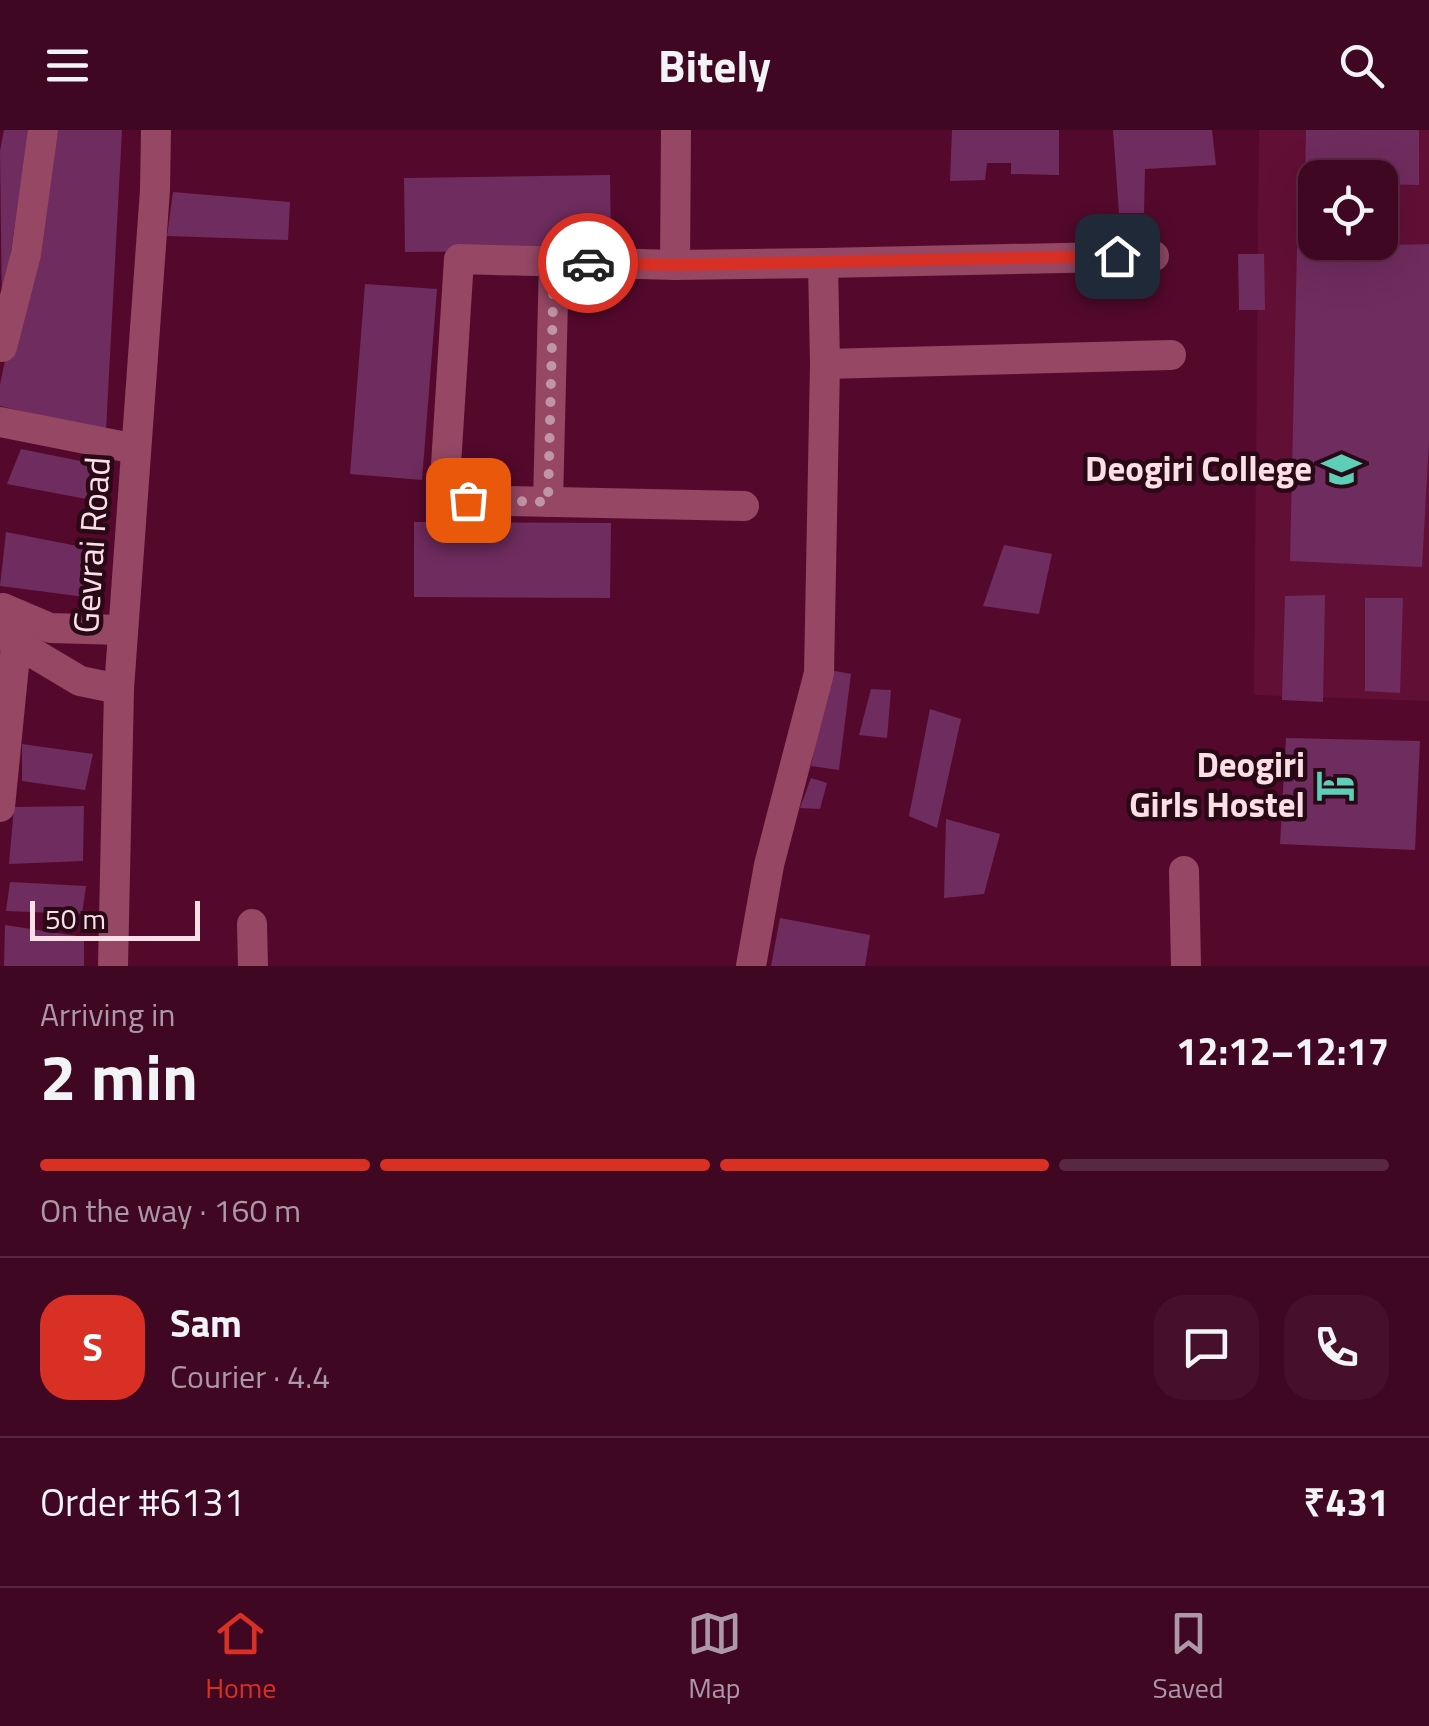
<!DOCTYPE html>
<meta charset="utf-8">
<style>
:root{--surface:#3f0721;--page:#46102a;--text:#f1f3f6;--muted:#ad99a5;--line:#58283f;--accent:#d93025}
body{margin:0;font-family:"Titillium Web",sans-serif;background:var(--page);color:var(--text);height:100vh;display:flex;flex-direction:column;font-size:38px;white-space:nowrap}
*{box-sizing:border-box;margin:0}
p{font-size:32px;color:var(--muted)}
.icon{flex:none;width:55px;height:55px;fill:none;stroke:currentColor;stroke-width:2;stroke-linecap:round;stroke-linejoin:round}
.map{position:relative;height:836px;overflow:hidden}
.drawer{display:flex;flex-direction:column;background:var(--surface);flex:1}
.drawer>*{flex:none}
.buttons{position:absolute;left:1298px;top:30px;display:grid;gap:20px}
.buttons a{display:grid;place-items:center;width:100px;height:100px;border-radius:20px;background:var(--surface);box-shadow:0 10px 40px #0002,0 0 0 2px var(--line);font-size:50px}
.scale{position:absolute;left:30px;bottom:25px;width:170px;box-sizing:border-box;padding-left:10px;border:5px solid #fbdfe7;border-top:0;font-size:28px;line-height:35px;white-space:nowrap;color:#fbdfe7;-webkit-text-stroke:8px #280915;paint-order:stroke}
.pin{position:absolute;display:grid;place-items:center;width:85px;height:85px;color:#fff;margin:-42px;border-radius:20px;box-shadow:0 5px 15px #0006}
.courier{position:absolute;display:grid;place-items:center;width:100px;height:100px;margin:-50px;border:8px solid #d93025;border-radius:50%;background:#fff;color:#222;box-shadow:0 2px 12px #0007}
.headline em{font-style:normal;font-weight:700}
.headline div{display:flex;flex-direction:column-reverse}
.headline{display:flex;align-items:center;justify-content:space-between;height:170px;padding:0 40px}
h1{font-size:65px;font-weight:700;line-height:75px}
.bar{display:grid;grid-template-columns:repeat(4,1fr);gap:15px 10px;align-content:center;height:120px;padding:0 40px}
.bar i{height:12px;border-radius:8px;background:var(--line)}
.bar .on{background:var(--accent)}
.bar p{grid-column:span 4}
.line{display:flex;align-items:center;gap:25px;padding:0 40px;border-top:2px solid var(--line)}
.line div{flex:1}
.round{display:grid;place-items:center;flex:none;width:105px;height:105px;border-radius:30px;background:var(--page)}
header{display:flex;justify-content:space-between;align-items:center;height:130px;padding:0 40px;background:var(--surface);font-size:45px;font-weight:700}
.tab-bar{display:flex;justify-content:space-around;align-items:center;height:140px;border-top:2px solid var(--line);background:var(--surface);font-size:28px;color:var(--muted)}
.tab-bar a{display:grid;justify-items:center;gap:5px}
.tab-bar .on{color:var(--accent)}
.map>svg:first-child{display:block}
</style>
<header><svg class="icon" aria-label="menu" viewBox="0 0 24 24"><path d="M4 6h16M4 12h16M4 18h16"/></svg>Bitely<svg class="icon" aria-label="search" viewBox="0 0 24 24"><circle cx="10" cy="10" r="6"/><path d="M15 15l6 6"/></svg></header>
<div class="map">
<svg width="1429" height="836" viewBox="0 0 1429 836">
<rect width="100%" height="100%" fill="#54092c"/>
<path fill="#620f35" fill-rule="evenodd" d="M 1259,0 L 1429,0 L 1429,571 L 1254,565 ZM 1315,48 L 1380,48 L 1380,112 L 1315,112 Z"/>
<g fill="#6f2c5e">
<polygon points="4,0 29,0 2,182 0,21"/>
<polygon points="52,0 122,0 106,301 0,276 0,255"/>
<polygon points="952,0 1059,0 1059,45 1011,44 1011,33 987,33 985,50 950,51"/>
<polygon points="1113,0 1212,0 1216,35 1145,39 1144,83 1119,83"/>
<polygon points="1306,0 1419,0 1419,55 1380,54 1380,48 1315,48 1315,53 1305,53"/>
<polygon points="610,45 611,120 405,122 404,48"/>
<polygon points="173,62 290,72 288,110 167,106"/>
<polygon points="1429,114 1429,311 1422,437 1290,431 1297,118"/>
<polygon points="1238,124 1264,124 1265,180 1239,180"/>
<polygon points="365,154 437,159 422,350 350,344"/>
<polygon points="21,319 105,336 102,372 7,354"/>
<polygon points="414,392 611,393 610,468 414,467"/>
<polygon points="6,402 98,420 93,468 0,456"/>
<polygon points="1004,415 1052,424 1039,484 983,476"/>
<polygon points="1325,465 1323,572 1282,570 1285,466"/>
<polygon points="1365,468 1403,468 1400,563 1365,561"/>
<polygon points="830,540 851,544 839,640 811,636"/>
<polygon points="871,559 891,560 887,608 859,605"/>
<polygon points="930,579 961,589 937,698 909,686"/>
<polygon points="1286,608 1420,611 1415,720 1280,714"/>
<polygon points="22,614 93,624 85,660 22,651"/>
<polygon points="811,648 827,653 820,679 800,678"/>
<polygon points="84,676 83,731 9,734 14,677"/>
<polygon points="946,689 1000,704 984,764 944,768"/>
<polygon points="10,752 86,756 82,784 6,781"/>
<polygon points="780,788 870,805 865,836 771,836"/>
<polygon points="5,795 84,807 84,836 4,836"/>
</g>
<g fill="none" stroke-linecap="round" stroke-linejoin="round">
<g stroke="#954764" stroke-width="30">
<polyline points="823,133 1154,126"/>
<polyline points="675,135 676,0"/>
<polyline points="2,217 26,124 43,0"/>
<polyline points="825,234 1171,225"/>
<polyline points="0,292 136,319"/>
<polyline points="548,372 554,132"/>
<polyline points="744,376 467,370 446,335 459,129 675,135 823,133 825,234 819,543 769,735 751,836"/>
<polyline points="3,478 50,498 123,500"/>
<polyline points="1,504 80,551 119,559"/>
<polyline points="0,677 19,485"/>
<polyline points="1184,741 1186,836"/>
<polyline points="252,794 253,836"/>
<polyline points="113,836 119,559 155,60 156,0"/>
</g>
</g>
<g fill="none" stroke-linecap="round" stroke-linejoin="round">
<polyline stroke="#c194a6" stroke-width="10" stroke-dasharray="0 18" points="468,370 548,372 554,132 588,133"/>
<polyline stroke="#d93025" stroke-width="12" points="588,133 675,135 1117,126"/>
</g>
<defs>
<symbol id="university-bare" viewBox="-9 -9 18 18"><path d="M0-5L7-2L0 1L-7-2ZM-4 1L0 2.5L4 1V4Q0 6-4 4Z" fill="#5dceb8" stroke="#280915" stroke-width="2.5" paint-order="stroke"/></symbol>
<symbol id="hotel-bare" viewBox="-9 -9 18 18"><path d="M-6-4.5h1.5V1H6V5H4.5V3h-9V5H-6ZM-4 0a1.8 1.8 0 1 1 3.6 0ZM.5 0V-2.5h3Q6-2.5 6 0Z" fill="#5dceb8" stroke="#280915" stroke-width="2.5" paint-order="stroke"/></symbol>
</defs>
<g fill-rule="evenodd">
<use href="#university-bare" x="1314" y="312" width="55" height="55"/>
<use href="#hotel-bare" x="1308" y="628" width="55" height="55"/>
</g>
<g text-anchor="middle" stroke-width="9" stroke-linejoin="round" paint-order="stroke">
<g font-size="35" font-weight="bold" fill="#fbdfe7" stroke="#280915" text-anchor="end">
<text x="1312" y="351">Deogiri College</text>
<text x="1305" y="647">Deogiri<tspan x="1305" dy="40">Girls Hostel</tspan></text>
</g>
<g font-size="35" fill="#fbdfe7" stroke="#280915">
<text transform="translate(92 415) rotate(-86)" y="12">Gevrai Road</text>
</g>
</g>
</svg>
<div class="buttons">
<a><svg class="icon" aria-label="locate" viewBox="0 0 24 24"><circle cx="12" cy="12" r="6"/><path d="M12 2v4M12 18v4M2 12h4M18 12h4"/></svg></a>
</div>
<div class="scale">50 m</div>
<div class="pin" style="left:468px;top:370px;background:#ea580c"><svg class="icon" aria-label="bag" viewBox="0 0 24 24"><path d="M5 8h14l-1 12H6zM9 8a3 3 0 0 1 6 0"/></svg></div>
<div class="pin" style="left:1117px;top:126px;background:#1f2937"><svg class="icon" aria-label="home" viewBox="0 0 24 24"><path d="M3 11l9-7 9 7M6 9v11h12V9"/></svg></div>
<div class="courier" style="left:588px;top:133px"><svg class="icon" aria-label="car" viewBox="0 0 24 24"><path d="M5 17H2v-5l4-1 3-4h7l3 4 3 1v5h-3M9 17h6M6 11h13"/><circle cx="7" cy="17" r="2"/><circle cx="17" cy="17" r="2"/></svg></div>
</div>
<section class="drawer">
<div class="headline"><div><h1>2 min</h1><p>Arriving in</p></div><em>12:12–12:17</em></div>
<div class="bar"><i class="on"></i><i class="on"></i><i class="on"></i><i></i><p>On the way · 160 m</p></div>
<div class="line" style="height:180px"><b class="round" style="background:var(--accent);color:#fff">S</b><div><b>Sam</b><p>Courier · 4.4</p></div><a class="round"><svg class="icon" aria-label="chat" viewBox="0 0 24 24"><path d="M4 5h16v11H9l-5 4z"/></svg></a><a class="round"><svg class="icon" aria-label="phone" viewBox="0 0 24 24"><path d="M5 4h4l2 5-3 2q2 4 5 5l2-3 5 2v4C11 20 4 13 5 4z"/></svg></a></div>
<div class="line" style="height:130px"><div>Order #6131</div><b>₹431</b></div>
</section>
<nav class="tab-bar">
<a class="on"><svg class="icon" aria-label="home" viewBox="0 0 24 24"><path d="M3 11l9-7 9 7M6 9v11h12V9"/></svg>Home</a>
<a><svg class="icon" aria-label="map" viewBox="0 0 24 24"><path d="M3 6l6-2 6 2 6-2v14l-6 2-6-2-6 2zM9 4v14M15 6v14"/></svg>Map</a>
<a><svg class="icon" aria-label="saved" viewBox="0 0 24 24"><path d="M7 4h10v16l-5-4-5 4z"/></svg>Saved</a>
</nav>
